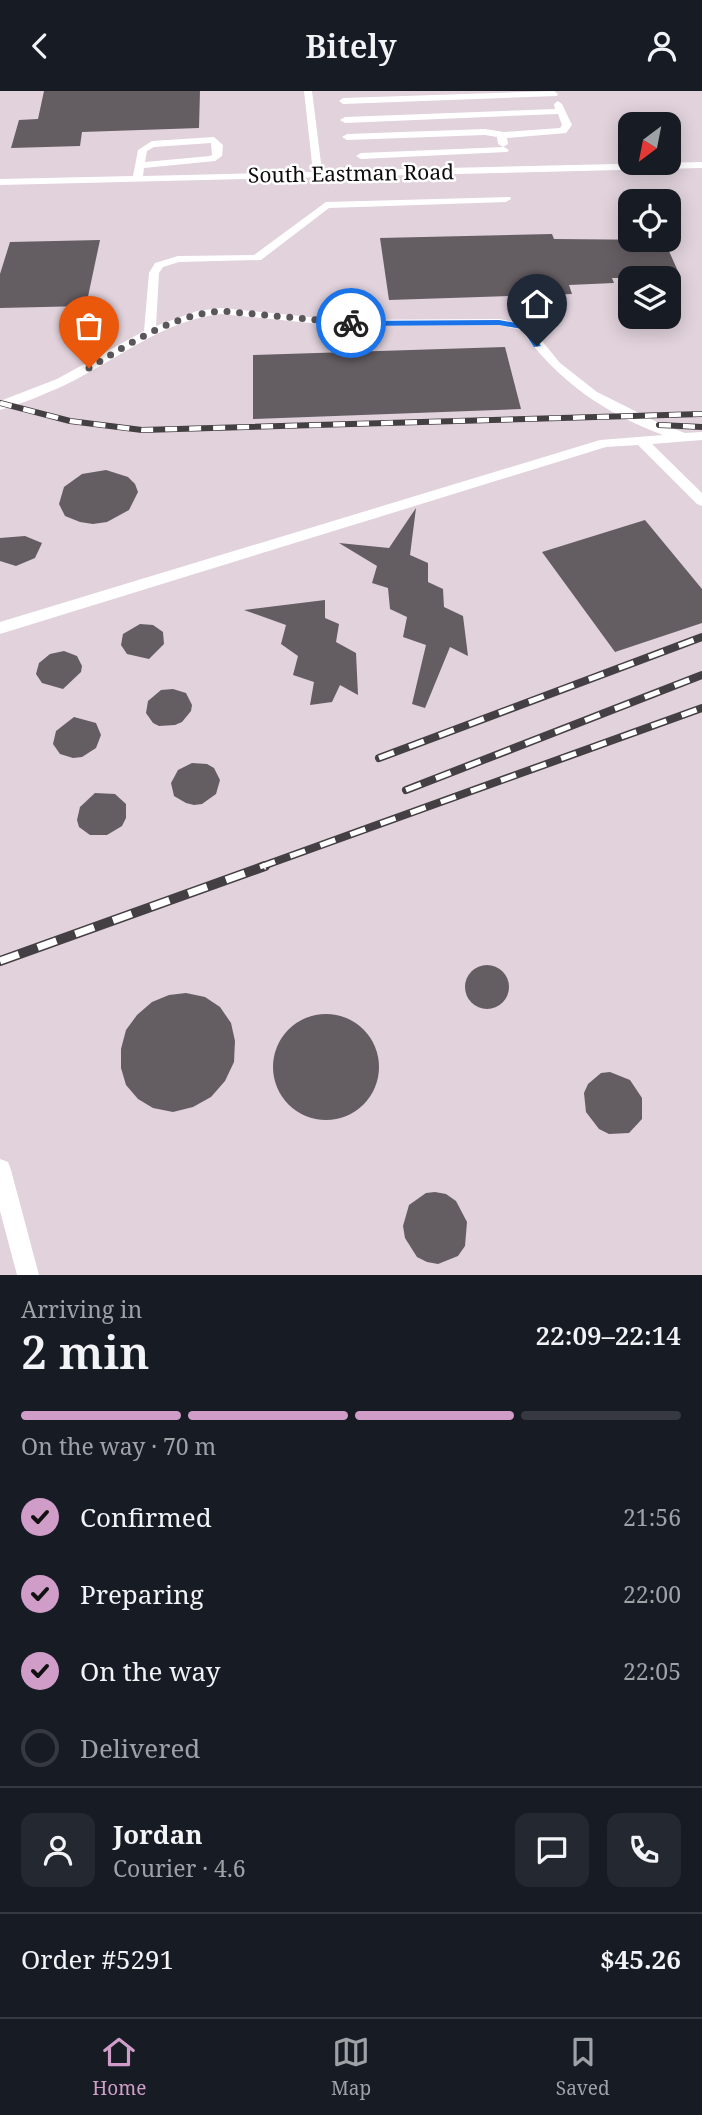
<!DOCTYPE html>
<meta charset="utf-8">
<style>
:root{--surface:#171b24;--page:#242831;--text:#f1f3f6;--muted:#9ea1a6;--line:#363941;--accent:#cf9dc8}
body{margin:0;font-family:"Noto Serif",serif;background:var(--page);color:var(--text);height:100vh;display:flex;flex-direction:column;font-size:26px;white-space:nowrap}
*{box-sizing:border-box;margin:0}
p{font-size:23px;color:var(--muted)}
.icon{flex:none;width:38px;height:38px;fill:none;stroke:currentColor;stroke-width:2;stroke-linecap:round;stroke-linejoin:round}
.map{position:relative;height:1184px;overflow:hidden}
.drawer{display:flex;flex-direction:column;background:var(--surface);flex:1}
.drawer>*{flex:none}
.needle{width:46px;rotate:212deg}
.fabs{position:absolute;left:618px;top:21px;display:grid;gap:14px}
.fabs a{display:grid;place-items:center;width:63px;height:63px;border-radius:14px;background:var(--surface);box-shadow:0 4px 18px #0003;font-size:35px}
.pin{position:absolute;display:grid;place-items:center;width:60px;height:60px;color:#fff;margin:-72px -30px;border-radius:50% 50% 50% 0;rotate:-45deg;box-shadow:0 0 7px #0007}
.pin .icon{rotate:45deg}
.courier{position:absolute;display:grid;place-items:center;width:70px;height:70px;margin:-35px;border:5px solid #1a73e8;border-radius:50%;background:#fff;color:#222;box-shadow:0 2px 9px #0007}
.headline em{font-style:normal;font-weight:600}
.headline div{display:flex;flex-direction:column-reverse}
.headline{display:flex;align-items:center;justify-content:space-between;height:119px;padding:0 21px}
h1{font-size:46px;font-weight:600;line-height:52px}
.bar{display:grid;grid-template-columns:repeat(4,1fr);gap:10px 7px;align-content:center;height:84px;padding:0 21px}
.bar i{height:9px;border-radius:5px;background:var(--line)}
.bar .current{background:var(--accent)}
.bar p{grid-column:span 4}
.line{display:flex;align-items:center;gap:18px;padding:0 21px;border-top:2px solid var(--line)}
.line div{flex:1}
.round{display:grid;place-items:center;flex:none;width:74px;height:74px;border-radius:14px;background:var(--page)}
ol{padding:0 21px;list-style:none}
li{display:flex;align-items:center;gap:21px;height:77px}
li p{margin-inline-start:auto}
li .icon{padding:7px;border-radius:50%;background:var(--accent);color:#111;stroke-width:4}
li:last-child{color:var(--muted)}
li i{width:38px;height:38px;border:4px solid var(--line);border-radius:50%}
header{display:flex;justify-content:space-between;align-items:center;height:91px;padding:0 21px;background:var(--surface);font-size:32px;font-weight:600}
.dock{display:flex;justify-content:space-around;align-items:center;height:98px;border-top:2px solid var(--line);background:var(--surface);font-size:19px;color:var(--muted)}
.dock a{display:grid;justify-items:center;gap:4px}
.dock .current{color:var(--accent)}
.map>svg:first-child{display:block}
</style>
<header><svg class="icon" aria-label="back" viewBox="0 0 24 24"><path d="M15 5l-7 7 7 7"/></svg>Bitely<svg class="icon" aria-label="person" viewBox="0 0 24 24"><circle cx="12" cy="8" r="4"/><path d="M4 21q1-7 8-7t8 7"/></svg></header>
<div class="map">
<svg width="702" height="1184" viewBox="0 0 702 1184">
<rect width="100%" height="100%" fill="#e9e1e6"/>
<path fill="#e1d2dc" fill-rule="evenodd" d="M 0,0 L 702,0 L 702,1184 L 0,1184 ZM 630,33 L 668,33 L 668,72 L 630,72 ZM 630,110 L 668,110 L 668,149 L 630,149 ZM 630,187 L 668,187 L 668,226 L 630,226 Z"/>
<g fill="#645d62">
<polygon points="44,0 200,0 199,37 82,41 80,55 11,57 19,29 38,28"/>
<polygon points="552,143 554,148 664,149 681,187 612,187 614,192 569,194 572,203 389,209 380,147"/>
<polygon points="100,149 86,215 0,217 0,183 10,151"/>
<polygon points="505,256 521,318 253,328 253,264"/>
<polygon points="106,379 128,386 135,393 138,401 129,419 107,431 93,433 80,431 65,425 59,413 64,396 82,383"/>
<polygon points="416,417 410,464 428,472 428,491 443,498 444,516 463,525 468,565 450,556 425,617 412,613 426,554 403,546 407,526 390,518 388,497 372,492 377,475 339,452 389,457"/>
<polygon points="645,429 702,498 702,532 615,561 542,461"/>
<polygon points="25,445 42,452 35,467 16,475 0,470 0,447"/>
<polygon points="325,509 325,527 339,533 336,551 356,562 358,604 340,594 332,611 310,614 314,591 293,584 298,565 281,553 286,534 244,519"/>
<polygon points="140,533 153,534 163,541 164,553 149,568 127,563 121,554 123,543"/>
<polygon points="64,560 77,565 82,575 81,581 63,598 42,592 36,583 39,572 50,563"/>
<polygon points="173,598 186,602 192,614 191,620 182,631 175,634 159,635 153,632 146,622 148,610 161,599"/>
<polygon points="74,626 96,632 101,644 96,657 82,666 73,667 60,663 53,653 56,640"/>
<polygon points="192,672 207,673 214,677 220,689 216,703 202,713 194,714 186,712 174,705 171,692 178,679"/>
<polygon points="95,702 115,703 126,713 126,727 122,735 107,744 90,744 79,736 77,729 80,716"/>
<circle cx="487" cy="896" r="22"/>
<polygon points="186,902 205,906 220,916 231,932 235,950 234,971 225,990 211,1006 193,1016 173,1021 153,1017 138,1008 126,994 121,977 121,958 126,939 137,924 152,911 169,904"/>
<circle cx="326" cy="976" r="53"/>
<polygon points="610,981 630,989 642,1007 642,1028 629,1042 609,1043 599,1038 586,1021 584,1002 588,993 601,982"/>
<polygon points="435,1101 446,1103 456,1110 467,1131 465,1155 458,1165 438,1173 427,1171 417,1166 405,1147 403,1135 409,1114 426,1102"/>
</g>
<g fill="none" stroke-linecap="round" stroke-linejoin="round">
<g fill="#fff" fill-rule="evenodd">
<path d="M 304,0 L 312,0 L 322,80 L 702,71 L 702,77 L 0,94 L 0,88 L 133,85 L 138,59 L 152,50 L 214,46 L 223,54 L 222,65 L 215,70 L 144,77 L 143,85 L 313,81 ZM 211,52 L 212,64 L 210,65 L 145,71 L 147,60 L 154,56 Z"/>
<polygon points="554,0 558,3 557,5 343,13 339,10 343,7"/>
<polygon points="558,10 562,13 572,34 566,42 507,47 508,53 503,56 498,53 497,46 485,44 347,49 342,46 347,43 485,38 504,41 560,37 562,34 558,23 345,32 340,29 345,26 555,18 554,13"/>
<polygon points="504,56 509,59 507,61 361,68 356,65 361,62"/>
<path d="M 510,106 L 511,108 L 506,111 L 329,117 L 261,169 L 179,171 L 163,176 L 159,182 L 156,235 L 197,220 L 221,217 L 339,229 L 499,228 L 525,233 L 529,234 L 560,272 L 597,301 L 661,333 L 685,342 L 702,341 L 702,349 L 652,353 L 702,402 L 702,415 L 697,413 L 638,354 L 606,356 L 0,543 L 0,531 L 600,349 L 663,344 C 604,322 558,290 521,239 L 499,234 L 339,235 L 221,223 C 163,229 117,269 65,294 C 45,303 22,313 0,319 L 0,310 L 57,288 L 144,240 L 149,182 L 155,172 L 178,165 L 254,164 L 326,111 Z"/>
<polygon points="0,1068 8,1071 11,1079 39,1184 17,1184 0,1120"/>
</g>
<defs>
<g id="rail-far2">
<polyline points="0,312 70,330 142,339 702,323"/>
<polyline points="659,334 702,336"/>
</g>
<g id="rail-far1">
<polyline points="379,667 702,546"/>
<polyline points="406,699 702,584"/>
<polyline points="260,776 702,617"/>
</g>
<polyline id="rail" points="0,870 265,775"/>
</defs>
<use href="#rail-far2" stroke="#443f42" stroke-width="6"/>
<use href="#rail-far1" stroke="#443f42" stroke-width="8"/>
<use href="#rail" stroke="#443f42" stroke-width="10"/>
<use href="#rail-far2" stroke="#fff" stroke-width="4.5" stroke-dasharray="12" stroke-linecap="butt"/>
<use href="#rail-far1" stroke="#fff" stroke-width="5" stroke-dasharray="16" stroke-linecap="butt"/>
<use href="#rail" stroke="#fff" stroke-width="7" stroke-dasharray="20" stroke-linecap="butt"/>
</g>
<polygon fill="#1a73e8" points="499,229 527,234 541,255 534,256 522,238 499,234 351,235 347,232 351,230"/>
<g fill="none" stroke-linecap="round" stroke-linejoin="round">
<path stroke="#5b5659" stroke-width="7" stroke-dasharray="0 12.6" d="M 89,277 C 131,252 172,224 221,220 L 351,232"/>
</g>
<g text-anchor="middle" stroke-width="5" stroke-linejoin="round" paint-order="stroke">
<g font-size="21" fill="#0e0b0d" stroke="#fff">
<text transform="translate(351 83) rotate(-1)" y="7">South Eastman Road</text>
</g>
</g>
</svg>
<div class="fabs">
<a><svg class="needle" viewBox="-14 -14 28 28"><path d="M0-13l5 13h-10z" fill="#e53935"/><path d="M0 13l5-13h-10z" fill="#9ea1a6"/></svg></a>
<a><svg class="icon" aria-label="locate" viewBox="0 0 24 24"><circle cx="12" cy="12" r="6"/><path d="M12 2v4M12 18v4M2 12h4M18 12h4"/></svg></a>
<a><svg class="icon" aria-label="layers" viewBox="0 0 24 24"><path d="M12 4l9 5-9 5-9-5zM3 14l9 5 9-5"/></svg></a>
</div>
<div class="pin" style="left:89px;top:277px;background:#ea580c"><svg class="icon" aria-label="bag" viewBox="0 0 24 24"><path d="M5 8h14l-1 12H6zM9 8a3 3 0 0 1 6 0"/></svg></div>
<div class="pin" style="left:537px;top:255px;background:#1f2937"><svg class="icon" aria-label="home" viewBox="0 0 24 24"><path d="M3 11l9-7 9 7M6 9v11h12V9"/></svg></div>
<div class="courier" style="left:351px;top:232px"><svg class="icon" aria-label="bike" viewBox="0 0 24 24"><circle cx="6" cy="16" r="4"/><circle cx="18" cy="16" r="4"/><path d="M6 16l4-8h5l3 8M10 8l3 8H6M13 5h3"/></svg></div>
</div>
<section class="drawer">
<div class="headline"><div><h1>2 min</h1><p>Arriving in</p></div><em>22:09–22:14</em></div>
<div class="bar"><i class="current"></i><i class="current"></i><i class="current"></i><i></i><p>On the way · 70 m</p></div>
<ol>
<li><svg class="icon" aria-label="check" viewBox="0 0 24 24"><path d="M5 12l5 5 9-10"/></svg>Confirmed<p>21:56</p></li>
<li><svg class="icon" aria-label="check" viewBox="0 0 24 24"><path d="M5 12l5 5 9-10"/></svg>Preparing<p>22:00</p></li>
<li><svg class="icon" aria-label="check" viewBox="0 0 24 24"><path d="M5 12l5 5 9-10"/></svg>On the way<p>22:05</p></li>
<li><i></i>Delivered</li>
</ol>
<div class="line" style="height:126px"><a class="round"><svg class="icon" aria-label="person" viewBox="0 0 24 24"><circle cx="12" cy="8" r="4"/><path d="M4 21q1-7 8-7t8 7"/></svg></a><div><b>Jordan</b><p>Courier · 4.6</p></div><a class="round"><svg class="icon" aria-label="chat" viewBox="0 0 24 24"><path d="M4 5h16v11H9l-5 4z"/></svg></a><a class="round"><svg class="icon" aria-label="phone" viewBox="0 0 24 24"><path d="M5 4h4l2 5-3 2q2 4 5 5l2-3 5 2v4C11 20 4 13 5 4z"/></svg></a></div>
<div class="line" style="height:91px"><div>Order #5291</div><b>$45.26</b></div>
</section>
<nav class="dock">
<a class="current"><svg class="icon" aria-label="home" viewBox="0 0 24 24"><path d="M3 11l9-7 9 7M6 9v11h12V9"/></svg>Home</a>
<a><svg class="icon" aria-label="map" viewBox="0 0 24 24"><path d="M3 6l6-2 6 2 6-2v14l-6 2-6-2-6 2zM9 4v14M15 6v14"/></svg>Map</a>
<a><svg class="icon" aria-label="saved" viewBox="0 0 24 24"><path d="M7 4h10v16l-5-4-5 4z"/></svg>Saved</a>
</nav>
